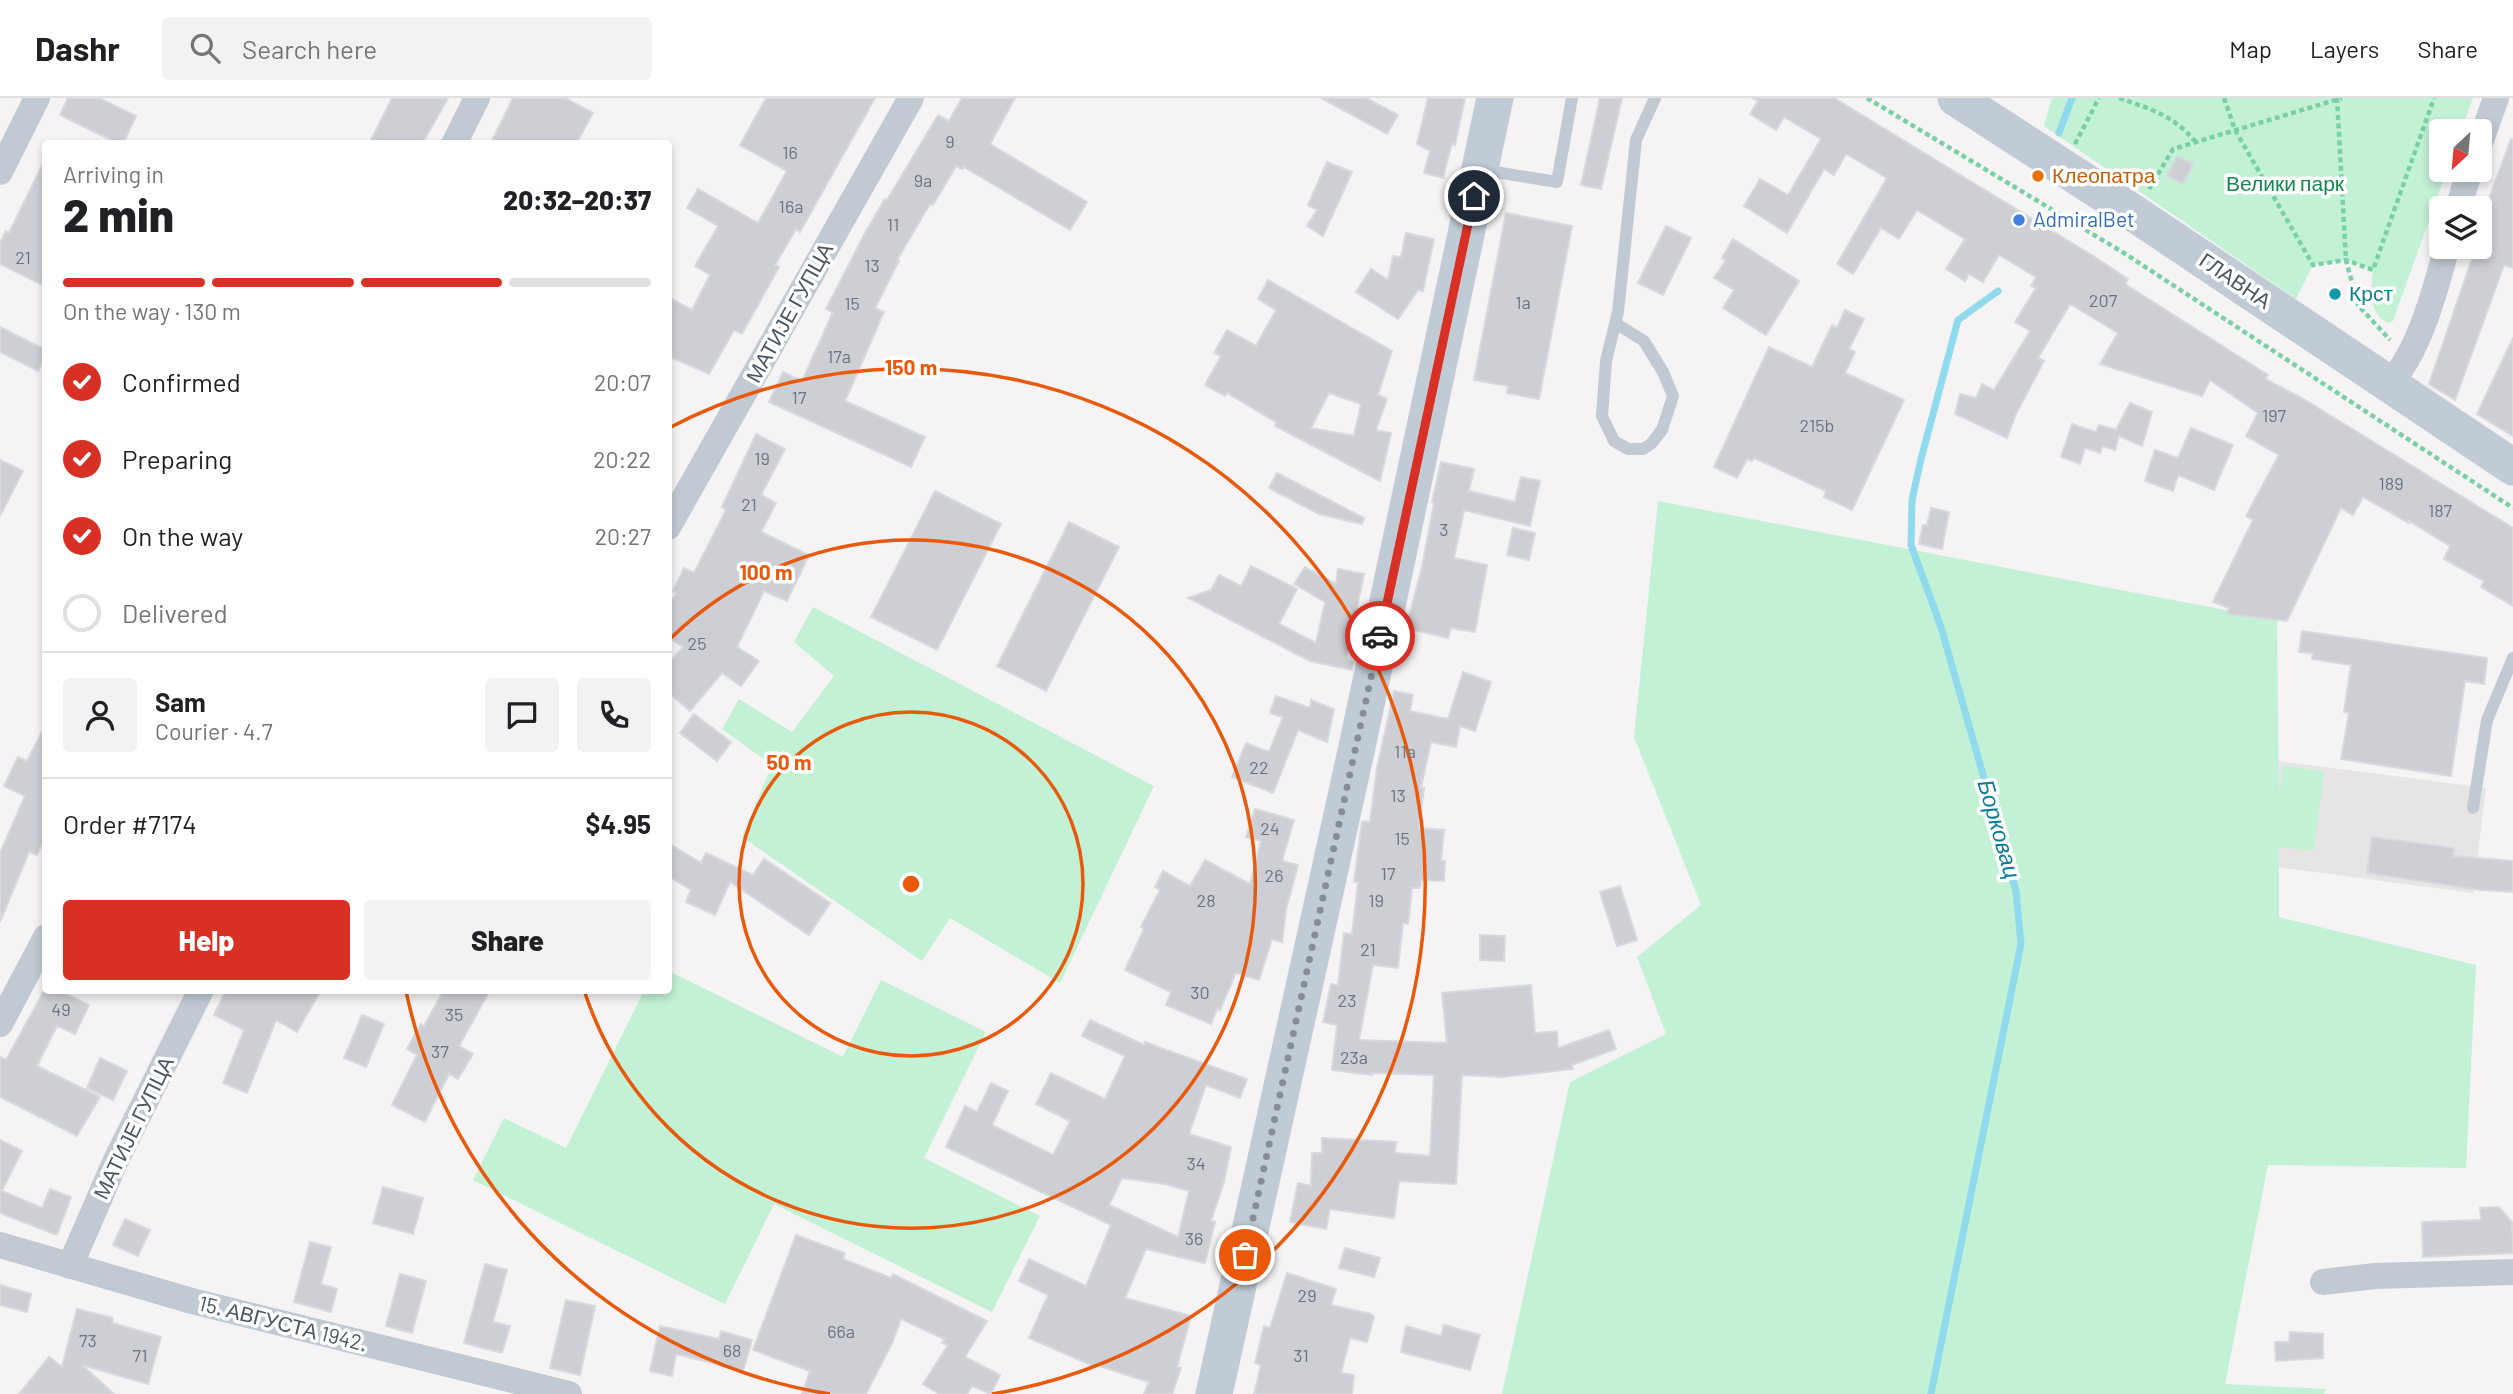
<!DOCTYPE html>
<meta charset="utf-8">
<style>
:root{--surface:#fff;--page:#f2f2f2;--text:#202124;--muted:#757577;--line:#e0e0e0;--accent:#d93025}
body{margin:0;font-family:Barlow,sans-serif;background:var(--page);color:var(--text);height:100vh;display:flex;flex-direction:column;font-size:26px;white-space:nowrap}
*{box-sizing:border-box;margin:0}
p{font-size:23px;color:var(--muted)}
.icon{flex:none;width:38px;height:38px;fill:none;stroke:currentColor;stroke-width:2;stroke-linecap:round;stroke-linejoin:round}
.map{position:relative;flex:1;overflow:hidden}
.drawer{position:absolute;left:42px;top:42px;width:630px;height:854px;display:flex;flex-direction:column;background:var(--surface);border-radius:7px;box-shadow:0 4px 10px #0003}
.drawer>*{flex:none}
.needle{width:46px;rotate:206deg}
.controls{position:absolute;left:2429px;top:21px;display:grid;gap:14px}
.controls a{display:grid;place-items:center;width:63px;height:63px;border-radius:7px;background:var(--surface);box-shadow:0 4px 10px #0003;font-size:35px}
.pin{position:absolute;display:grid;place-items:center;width:60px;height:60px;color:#fff;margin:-30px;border:4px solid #fff;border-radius:50%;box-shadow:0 2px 7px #0007}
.courier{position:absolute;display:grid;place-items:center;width:70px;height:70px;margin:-35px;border:5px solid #d93025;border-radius:50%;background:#fff;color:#222;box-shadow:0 2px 9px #0007}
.summary em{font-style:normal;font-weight:800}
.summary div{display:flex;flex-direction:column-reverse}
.summary{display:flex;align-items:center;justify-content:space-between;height:119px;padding:0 21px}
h1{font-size:46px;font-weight:800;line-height:52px}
.bar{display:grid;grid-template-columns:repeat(4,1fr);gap:10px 7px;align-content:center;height:84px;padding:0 21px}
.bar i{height:9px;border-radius:5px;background:var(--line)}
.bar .current{background:var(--accent)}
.bar p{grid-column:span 4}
.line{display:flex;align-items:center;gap:18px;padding:0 21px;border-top:2px solid var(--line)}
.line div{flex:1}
.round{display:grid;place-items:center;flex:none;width:74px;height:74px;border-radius:7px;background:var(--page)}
ol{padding:0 21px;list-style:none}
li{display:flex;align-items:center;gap:21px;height:77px}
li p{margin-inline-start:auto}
li .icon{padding:7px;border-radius:50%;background:var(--accent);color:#fff;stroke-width:4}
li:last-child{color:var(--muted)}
li i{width:38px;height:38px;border:4px solid var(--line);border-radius:50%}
.cta{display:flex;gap:14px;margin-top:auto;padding:14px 21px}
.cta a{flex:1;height:80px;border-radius:7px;background:var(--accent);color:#fff;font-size:28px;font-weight:800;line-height:80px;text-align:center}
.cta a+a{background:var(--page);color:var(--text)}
header{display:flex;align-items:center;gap:42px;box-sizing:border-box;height:98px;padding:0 35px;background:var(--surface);border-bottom:2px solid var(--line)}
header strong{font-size:33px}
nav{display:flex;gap:38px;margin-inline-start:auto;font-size:24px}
.search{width:490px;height:63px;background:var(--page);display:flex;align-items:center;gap:18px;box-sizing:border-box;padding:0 24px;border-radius:7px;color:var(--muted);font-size:26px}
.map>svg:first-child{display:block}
</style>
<header>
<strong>Dashr</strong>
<div class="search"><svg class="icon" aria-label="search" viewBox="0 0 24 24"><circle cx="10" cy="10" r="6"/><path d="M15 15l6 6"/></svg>Search here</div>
<nav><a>Map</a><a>Layers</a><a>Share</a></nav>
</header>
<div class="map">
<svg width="2513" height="1296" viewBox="0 0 2513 1296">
<rect width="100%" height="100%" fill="#f5f3f3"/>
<polygon fill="#e6e4e5" points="2079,637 2486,690 2473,795 2066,741"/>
<g fill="#c3f1d5">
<path d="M 2052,0 L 2473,0 L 2461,33 L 2441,33 L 2441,72 L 2447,72 L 2393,223 L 2388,225 C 2367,214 2371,192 2373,172 L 2346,162 L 2313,167 L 2296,201 L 2044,28 Z"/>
<polygon points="1658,403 2277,522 2279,696 2283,668 2324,673 2314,753 2279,749 2279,819 2476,867 2466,1070 2268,1067 2225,1286 2325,1291 2324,1296 1502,1296 1570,984 1666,936 1637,859 1701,807 1634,639"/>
<polygon points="813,509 1154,688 1060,885 950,820 922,863 742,739 772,667 722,631 739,601 792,634 834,578 794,544"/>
<polygon points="669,873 843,959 881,882 986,934 924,1060 1040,1118 992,1214 774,1106 725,1206 473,1082 504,1020 566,1050 644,893 668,892"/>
</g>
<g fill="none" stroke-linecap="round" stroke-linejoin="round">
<g stroke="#90daee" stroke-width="7">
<polyline points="2059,35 2072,0"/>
<polyline points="1931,1296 2021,846 2016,793 1941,529 1911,447 1912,402 1921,361 1958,222 1998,193"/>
</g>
</g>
<g fill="#cdcfd5" stroke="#d7d9de" stroke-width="2" fill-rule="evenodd">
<polygon points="68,0 99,0 136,18 123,46 119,46 60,17"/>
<polygon points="392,0 448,0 422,46 369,46"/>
<polygon points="513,0 565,0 593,15 576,46 490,46"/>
<polygon points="766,0 875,0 800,134 796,131 775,167 779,169 742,236 734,232 709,276 668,258 668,199 692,212 710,177 695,168 718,128 687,110 698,91 758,125 787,73 740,47"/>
<polygon points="962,0 1015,0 990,46 1087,104 1070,132 964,69 962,71 956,68 933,107 930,106 897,162 899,163 875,210 884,214 845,303 925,339 911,369 769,304 783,274 802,283 833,214 826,211 866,133 885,101 887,102 938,17 949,23"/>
<polygon points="1321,0 1366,0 1398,17 1387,36"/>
<polygon points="1428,0 1465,0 1455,47 1452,45 1443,80 1424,75 1430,53 1417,46"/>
<polygon points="1600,0 1622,0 1601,91 1581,87"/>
<polygon points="1753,0 1834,0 2098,161 2128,181 2125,186 2268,277 2265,281 2302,300 2513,430 2513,508 2481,489 2484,483 2444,461 2450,448 2409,423 2409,425 2363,399 2353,417 2341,410 2287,523 2227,516 2229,510 2213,504 2253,422 2246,418 2279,357 2246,338 2258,315 2210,282 2202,298 2100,266 2118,235 2070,206 2038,260 2044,263 2016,316 2007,340 1955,316 1960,296 1976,300 1982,286 1994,292 2030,233 2015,224 2036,190 2031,188 2036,179 1999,157 1983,184 1969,176 1965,183 1946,171 1965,141 1917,112 1899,141 1881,130 1853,176 1837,166 1887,80 1846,56 1834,77 1824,71 1787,135 1744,108 1760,81 1788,97 1821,41 1784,19 1776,32 1750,16 1758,3"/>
<polygon points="2511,41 2513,42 2513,170 2504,167 2455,302 2429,286 2476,149 2480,149 2480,125"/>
<polygon points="2177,58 2193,66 2183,86 2167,78"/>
<polygon points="46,59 46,189 0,166 0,145 6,133 9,135"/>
<polygon points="1327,64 1352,74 1323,138 1307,128 1317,112 1308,107"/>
<polygon points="1506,115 1572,128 1539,301 1507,295 1508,288 1474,282"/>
<polygon points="1666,128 1691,140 1663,197 1638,185"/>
<polygon points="1406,135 1434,141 1423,193 1418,192 1398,221 1356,194 1371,171 1388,182 1393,158 1401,159"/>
<polygon points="1733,141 1799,183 1766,237 1723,210 1734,192 1714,180 1726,162 1722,160"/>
<path d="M 1268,182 L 1392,253 L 1378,297 L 1387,301 L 1376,332 L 1391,335 L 1380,383 L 1275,328 L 1276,324 L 1227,295 L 1225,298 L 1205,287 L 1221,258 L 1214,255 L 1227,232 L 1256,248 L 1276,212 L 1258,201 ZM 1329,295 L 1361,306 L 1354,338 L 1311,330 Z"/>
<polygon points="1845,212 1864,221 1849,251 1855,254 1845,275 1904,302 1852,412 1824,399 1826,393 1754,360 1752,363 1747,361 1737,380 1714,369 1769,249 1812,269 1832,227 1837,230"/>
<polygon points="0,229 46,252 46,258 38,273 0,254"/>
<polygon points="2513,240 2513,338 2477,316"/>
<polygon points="2130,305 2152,314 2142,348 2119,338 2115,352 2102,348 2100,355 2085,350 2080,366 2061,359 2072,326 2096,334 2099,327 2116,332"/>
<polygon points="2191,330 2233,347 2214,392 2178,377 2173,393 2145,383 2155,352 2178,360"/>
<polygon points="756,336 785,351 761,397 776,405 761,434 809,457 787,503 764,493 737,549 759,563 741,588 722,575 690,613 668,594 668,566 683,549 668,539 668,508 677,495 673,493 684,470 694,475 726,412 722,409"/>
<polygon points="0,362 23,373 0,418"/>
<polygon points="1441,364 1474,371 1469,393 1515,404 1521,379 1540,383 1530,428 1464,412 1454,460 1487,467 1475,534 1451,530 1448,540 1406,530 1422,469 1434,405 1432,404"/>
<polygon points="1277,375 1364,420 1362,426 1319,416 1269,390"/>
<polygon points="935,393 1001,426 937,552 871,519"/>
<polygon points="1931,410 1949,414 1942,451 1919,446 1923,427 1927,427"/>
<polygon points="1069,424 1119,449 1046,593 997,568"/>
<polygon points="1513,430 1535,435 1529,462 1507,457"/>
<polygon points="1251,468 1297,491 1279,526 1316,545 1325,504 1294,486 1305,469 1336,486 1338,471 1364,476 1346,561 1353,564 1352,572 1310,563 1188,500 1211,492 1219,477 1241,488"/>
<polygon points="2302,533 2487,560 2484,586 2465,583 2451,678 2341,661 2349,615 2344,614 2351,567 2312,561 2313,555 2299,554"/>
<polygon points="1463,574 1491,584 1475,633 1460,628 1456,649 1431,644 1421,690 1424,690 1419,730 1444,732 1441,763 1445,763 1444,783 1421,782 1420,790 1412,790 1408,826 1403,825 1398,870 1373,867 1359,942 1447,945 1442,895 1531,887 1535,935 1557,933 1558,950 1609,932 1616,951 1572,967 1573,971 1502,979 1462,977 1456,1086 1399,1083 1394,1120 1330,1111 1326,1131 1290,1124 1298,1085 1311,1088 1312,1055 1322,1055 1322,1040 1396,1044 1395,1055 1430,1058 1434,977 1372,975 1372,977 1332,972 1337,927 1323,924 1331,886 1338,887 1344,835 1352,836 1358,784 1354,784 1362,723 1370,724 1377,670 1394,593 1413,597 1410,613 1448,621"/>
<polygon points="1276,598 1310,610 1311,602 1334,611 1327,644 1298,632 1273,695 1232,679 1246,645 1269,654 1283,619 1270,615"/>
<polygon points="694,616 731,644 717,663 680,635"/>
<polygon points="46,626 46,738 37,757 29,754 0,824 0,755 25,698 4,688 18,659 27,663"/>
<polygon points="1255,711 1294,722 1282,763 1298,767 1286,812 1282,844 1272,841 1259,882 1236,875 1220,912 1217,911 1211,926 1166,907 1171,894 1125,872 1144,831 1141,829 1160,792 1155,789 1163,773 1190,788 1205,762 1250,786 1261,743 1246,739"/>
<polygon points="2372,739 2454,750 2453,758 2513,763 2513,794 2481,792 2367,775"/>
<polygon points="668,745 703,766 701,764 706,755 753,777 764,761 830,805 809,837 730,784 715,817 686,804 691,792 668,778"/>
<polygon points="1620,788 1637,842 1617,848 1600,794"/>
<polygon points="1480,837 1505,838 1504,863 1480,862"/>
<polygon points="46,889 46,892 58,892 89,907 75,936 57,928 37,968 100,999 77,1038 0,999 0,959 6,962"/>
<polygon points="226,892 321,892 297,934 276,922 247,995 223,985 244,932 214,917"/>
<polygon points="444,892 490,892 459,948 473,956 458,981 449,976 425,1024 392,1007 417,957 407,951 421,926 424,928"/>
<polygon points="362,917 384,926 366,969 344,960"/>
<path d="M 1090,922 L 1144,947 L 1145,944 L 1247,981 L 1240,1000 L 1206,987 L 1189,1036 L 1231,1049 L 1224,1084 L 1211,1123 L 1215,1124 L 1205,1165 L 1146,1151 L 1125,1200 L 1191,1218 L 1177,1269 L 1181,1270 L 1172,1296 L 1144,1296 L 1149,1284 L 1096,1267 L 1095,1269 L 1029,1240 L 1048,1197 L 1019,1183 L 1029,1161 L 1086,1188 L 1111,1127 L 946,1049 L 965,1008 L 977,1014 L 991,985 L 1008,993 L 992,1027 L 1053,1057 L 1070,1023 L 1036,1006 L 1051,975 L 1105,1001 L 1125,958 L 1082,938 ZM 1122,1080 L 1165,1086 L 1189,1093 L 1178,1139 L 1109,1107 Z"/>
<polygon points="100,960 127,973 113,1002 87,990"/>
<polygon points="0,1042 22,1053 2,1093 42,1110 50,1091 71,1099 57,1137 0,1115"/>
<polygon points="383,1089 423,1100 413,1136 373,1125"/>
<polygon points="2499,1109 2512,1124 2513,1155 2423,1159 2422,1124 2481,1122 2480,1110"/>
<polygon points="125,1121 150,1132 138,1158 113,1147"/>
<polygon points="796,1137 845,1155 843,1161 891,1180 893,1176 987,1223 965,1259 1000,1277 991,1296 972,1288 967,1296 939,1296 923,1286 948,1247 942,1245 944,1241 901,1221 892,1245 866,1296 802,1296 810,1273 753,1252"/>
<polygon points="310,1144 331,1149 321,1186 337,1191 331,1214 294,1204"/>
<polygon points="1345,1150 1380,1160 1374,1179 1339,1170"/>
<polygon points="485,1166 507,1172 493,1224 510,1228 502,1255 464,1245"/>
<polygon points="1287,1175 1336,1191 1331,1207 1371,1216 1374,1219 1367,1244 1350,1240 1341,1275 1354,1277 1352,1296 1254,1296 1261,1267 1255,1265 1264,1228 1270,1230"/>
<polygon points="400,1176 426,1183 412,1235 386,1228"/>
<polygon points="0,1187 31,1196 27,1214 0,1207"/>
<polygon points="566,1202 595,1208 580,1277 550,1270"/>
<polygon points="77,1211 113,1220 112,1225 161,1239 148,1286 82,1267 114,1296 19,1296 49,1259 62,1269"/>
<polygon points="1444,1227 1480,1237 1470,1272 1401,1254 1406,1228 1441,1238"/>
<polygon points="660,1228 719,1241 721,1233 752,1242 743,1273 676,1256 672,1278 650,1273"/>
<polygon points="2290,1234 2323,1236 2323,1260 2276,1263 2275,1244 2289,1244"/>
</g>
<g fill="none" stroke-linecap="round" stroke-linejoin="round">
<g stroke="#7ad0a6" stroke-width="4.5" stroke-dasharray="5 3.5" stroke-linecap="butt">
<polyline points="1867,0 2124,155 2513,410"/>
<path d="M 2119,0 C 2153,12 2171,16 2196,44"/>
<polyline points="2224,0 2235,32 2313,167 2346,162 2373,172 2434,0"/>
<polyline points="2337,0 2346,162 2358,207 2390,242"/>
<polyline points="2075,46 2099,0"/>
<polyline points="2149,91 2173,51 2342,0"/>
</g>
<g stroke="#c1cad2" stroke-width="12">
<polyline points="1483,72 1557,84 1572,0"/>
<polyline points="1615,225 1644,243 1663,274 1673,298 1662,332 1651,346 1643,351 1628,351 1614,343 1602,318 1606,263 1618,214 1636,42 1655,0"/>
<polyline points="2473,710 2487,622 2513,560"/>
</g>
<g stroke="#c1cad2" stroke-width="26">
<polyline points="2480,45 2496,0"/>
<polyline points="454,46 477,0"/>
<polyline points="0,74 37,0"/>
<polyline points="2458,110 2470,72"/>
<path d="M 2389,286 C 2420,253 2435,192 2447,149"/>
<polyline points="668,429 911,0"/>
<polyline points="0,926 46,839"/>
<polyline points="0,1147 192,1203 569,1296"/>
<polyline points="70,1168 116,1062 201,892"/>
<polyline points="2323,1184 2375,1178 2513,1174"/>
</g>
<g stroke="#c1cbd6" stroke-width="37">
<polyline points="1956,0 2135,116 2513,369"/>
<polyline points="1214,1296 1355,658 1495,0"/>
</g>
</g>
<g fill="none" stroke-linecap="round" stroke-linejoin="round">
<polyline stroke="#868d94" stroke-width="7" stroke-dasharray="0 12.6" points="1245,1157 1380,538"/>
<polyline stroke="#d93025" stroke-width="9" points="1380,538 1474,98"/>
</g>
<g fill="none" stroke="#e8590c" stroke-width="3.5">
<circle cx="911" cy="786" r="172"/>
<path d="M670 541A344 344 0 1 1 585 895"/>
<path d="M830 1296A516 516 0 0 1 406 893M669 330A516 516 0 1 1 992 1296"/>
</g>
<circle fill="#e8710a" stroke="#fff" stroke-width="2.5" cx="2038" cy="78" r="7"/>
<circle fill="#3f7fe0" stroke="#fff" stroke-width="2.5" cx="2019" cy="122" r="7"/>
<circle fill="#0f9aa8" stroke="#fff" stroke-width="2.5" cx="2335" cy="196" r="7"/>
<g text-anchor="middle" stroke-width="7" stroke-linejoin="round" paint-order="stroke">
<g font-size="18" fill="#6b747e">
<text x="950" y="50">9</text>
<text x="790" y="61">16</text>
<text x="923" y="89">9a</text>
<text x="791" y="115">16a</text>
<text x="893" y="133">11</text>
<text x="23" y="166">21</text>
<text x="872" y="174">13</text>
<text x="2103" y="209">207</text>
<text x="1523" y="211">1a</text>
<text x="852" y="212">15</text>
<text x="839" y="265">17a</text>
<text x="799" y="306">17</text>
<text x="2274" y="324">197</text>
<text x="1817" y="334">215b</text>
<text x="762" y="367">19</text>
<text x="2391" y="392">189</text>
<text x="749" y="413">21</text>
<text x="2440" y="419">187</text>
<text x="1444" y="438">3</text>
<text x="697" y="552">25</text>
<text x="1405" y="660">11a</text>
<text x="1259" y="676">22</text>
<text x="1398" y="704">13</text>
<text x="1270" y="737">24</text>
<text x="1402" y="747">15</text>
<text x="1388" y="782">17</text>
<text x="1274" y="784">26</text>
<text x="1206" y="809">28</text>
<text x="1376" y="809">19</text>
<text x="1368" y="858">21</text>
<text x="1200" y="901">30</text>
<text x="1347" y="909">23</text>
<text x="61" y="918">49</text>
<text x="454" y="923">35</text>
<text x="440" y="960">37</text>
<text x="1354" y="966">23a</text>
<text x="1196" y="1072">34</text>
<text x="1194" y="1147">36</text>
<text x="1307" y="1204">29</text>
<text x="841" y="1240">66a</text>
<text x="88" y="1249">73</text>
<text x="732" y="1259">68</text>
<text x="140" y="1264">71</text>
<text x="1301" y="1264">31</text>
</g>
<g font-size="21" fill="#c56008" stroke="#fff" text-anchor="start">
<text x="2052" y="85">Клеопатра</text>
</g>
<g font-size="21" fill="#17864f" stroke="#fff">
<text x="2285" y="93">Велики парк</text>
</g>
<g font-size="21" fill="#366cbe" stroke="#fff" text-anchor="start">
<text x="2033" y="129">AdmiralBet</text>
</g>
<g font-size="21" fill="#4a5661" stroke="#fff">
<text transform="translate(2235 183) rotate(34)" y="7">ГЛАВНА</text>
<text transform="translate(790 215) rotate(-61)" y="7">МАТИЈЕ ГУПЦА</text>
<text transform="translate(134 1030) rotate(-64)" y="7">МАТИЈЕ ГУПЦА</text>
<text transform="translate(283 1226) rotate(14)" y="7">15. АВГУСТА 1942.</text>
</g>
<g font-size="21" fill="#0d838f" stroke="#fff" text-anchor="start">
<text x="2349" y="203">Крст</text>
</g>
<g font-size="23" font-style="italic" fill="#0c7c9b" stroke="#fff">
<text transform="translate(1999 731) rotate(74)" y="8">Борковац</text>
</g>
</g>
<circle cx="911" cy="786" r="10" fill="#e8590c" stroke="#fff" stroke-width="3.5"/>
<g font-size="21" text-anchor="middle" font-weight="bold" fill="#e8590c" stroke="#fff" stroke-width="7" stroke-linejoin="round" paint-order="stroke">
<text x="911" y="277">150 m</text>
<text x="766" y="482">100 m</text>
<text x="789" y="672">50 m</text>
</g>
</svg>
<div class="controls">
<a><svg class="needle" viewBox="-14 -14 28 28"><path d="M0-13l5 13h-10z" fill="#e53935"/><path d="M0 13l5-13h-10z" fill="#757577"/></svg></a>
<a><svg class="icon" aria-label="layers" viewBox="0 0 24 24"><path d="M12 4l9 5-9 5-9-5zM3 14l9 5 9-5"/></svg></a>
</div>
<div class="pin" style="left:1245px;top:1157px;background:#ea580c"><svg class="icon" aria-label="bag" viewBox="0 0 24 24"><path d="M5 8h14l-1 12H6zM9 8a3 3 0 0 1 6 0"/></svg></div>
<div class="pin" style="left:1474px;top:98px;background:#1f2937"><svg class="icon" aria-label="home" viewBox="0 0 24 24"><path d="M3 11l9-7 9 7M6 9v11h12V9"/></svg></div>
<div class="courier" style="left:1380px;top:538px"><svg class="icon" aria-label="car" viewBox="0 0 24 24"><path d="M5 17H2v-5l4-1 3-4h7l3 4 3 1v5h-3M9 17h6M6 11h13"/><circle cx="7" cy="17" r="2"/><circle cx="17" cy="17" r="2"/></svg></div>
<section class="drawer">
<div class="summary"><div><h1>2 min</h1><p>Arriving in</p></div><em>20:32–20:37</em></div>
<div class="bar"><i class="current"></i><i class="current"></i><i class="current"></i><i></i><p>On the way · 130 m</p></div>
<ol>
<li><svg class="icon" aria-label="check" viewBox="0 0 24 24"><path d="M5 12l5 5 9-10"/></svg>Confirmed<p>20:07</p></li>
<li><svg class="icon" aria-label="check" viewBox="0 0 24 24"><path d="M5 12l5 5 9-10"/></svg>Preparing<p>20:22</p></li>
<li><svg class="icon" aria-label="check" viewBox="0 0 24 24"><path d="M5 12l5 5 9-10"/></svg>On the way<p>20:27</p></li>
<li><i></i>Delivered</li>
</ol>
<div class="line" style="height:126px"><a class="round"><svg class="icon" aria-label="person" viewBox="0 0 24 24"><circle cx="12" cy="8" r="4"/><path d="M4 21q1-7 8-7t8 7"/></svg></a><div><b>Sam</b><p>Courier · 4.7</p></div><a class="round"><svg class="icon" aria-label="chat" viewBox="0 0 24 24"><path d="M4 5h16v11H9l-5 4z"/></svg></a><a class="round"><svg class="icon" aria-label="phone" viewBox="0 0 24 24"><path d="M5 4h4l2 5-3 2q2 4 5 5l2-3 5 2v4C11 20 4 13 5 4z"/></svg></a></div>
<div class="line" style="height:91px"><div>Order #7174</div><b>$4.95</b></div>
<div class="cta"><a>Help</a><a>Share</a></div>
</section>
</div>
